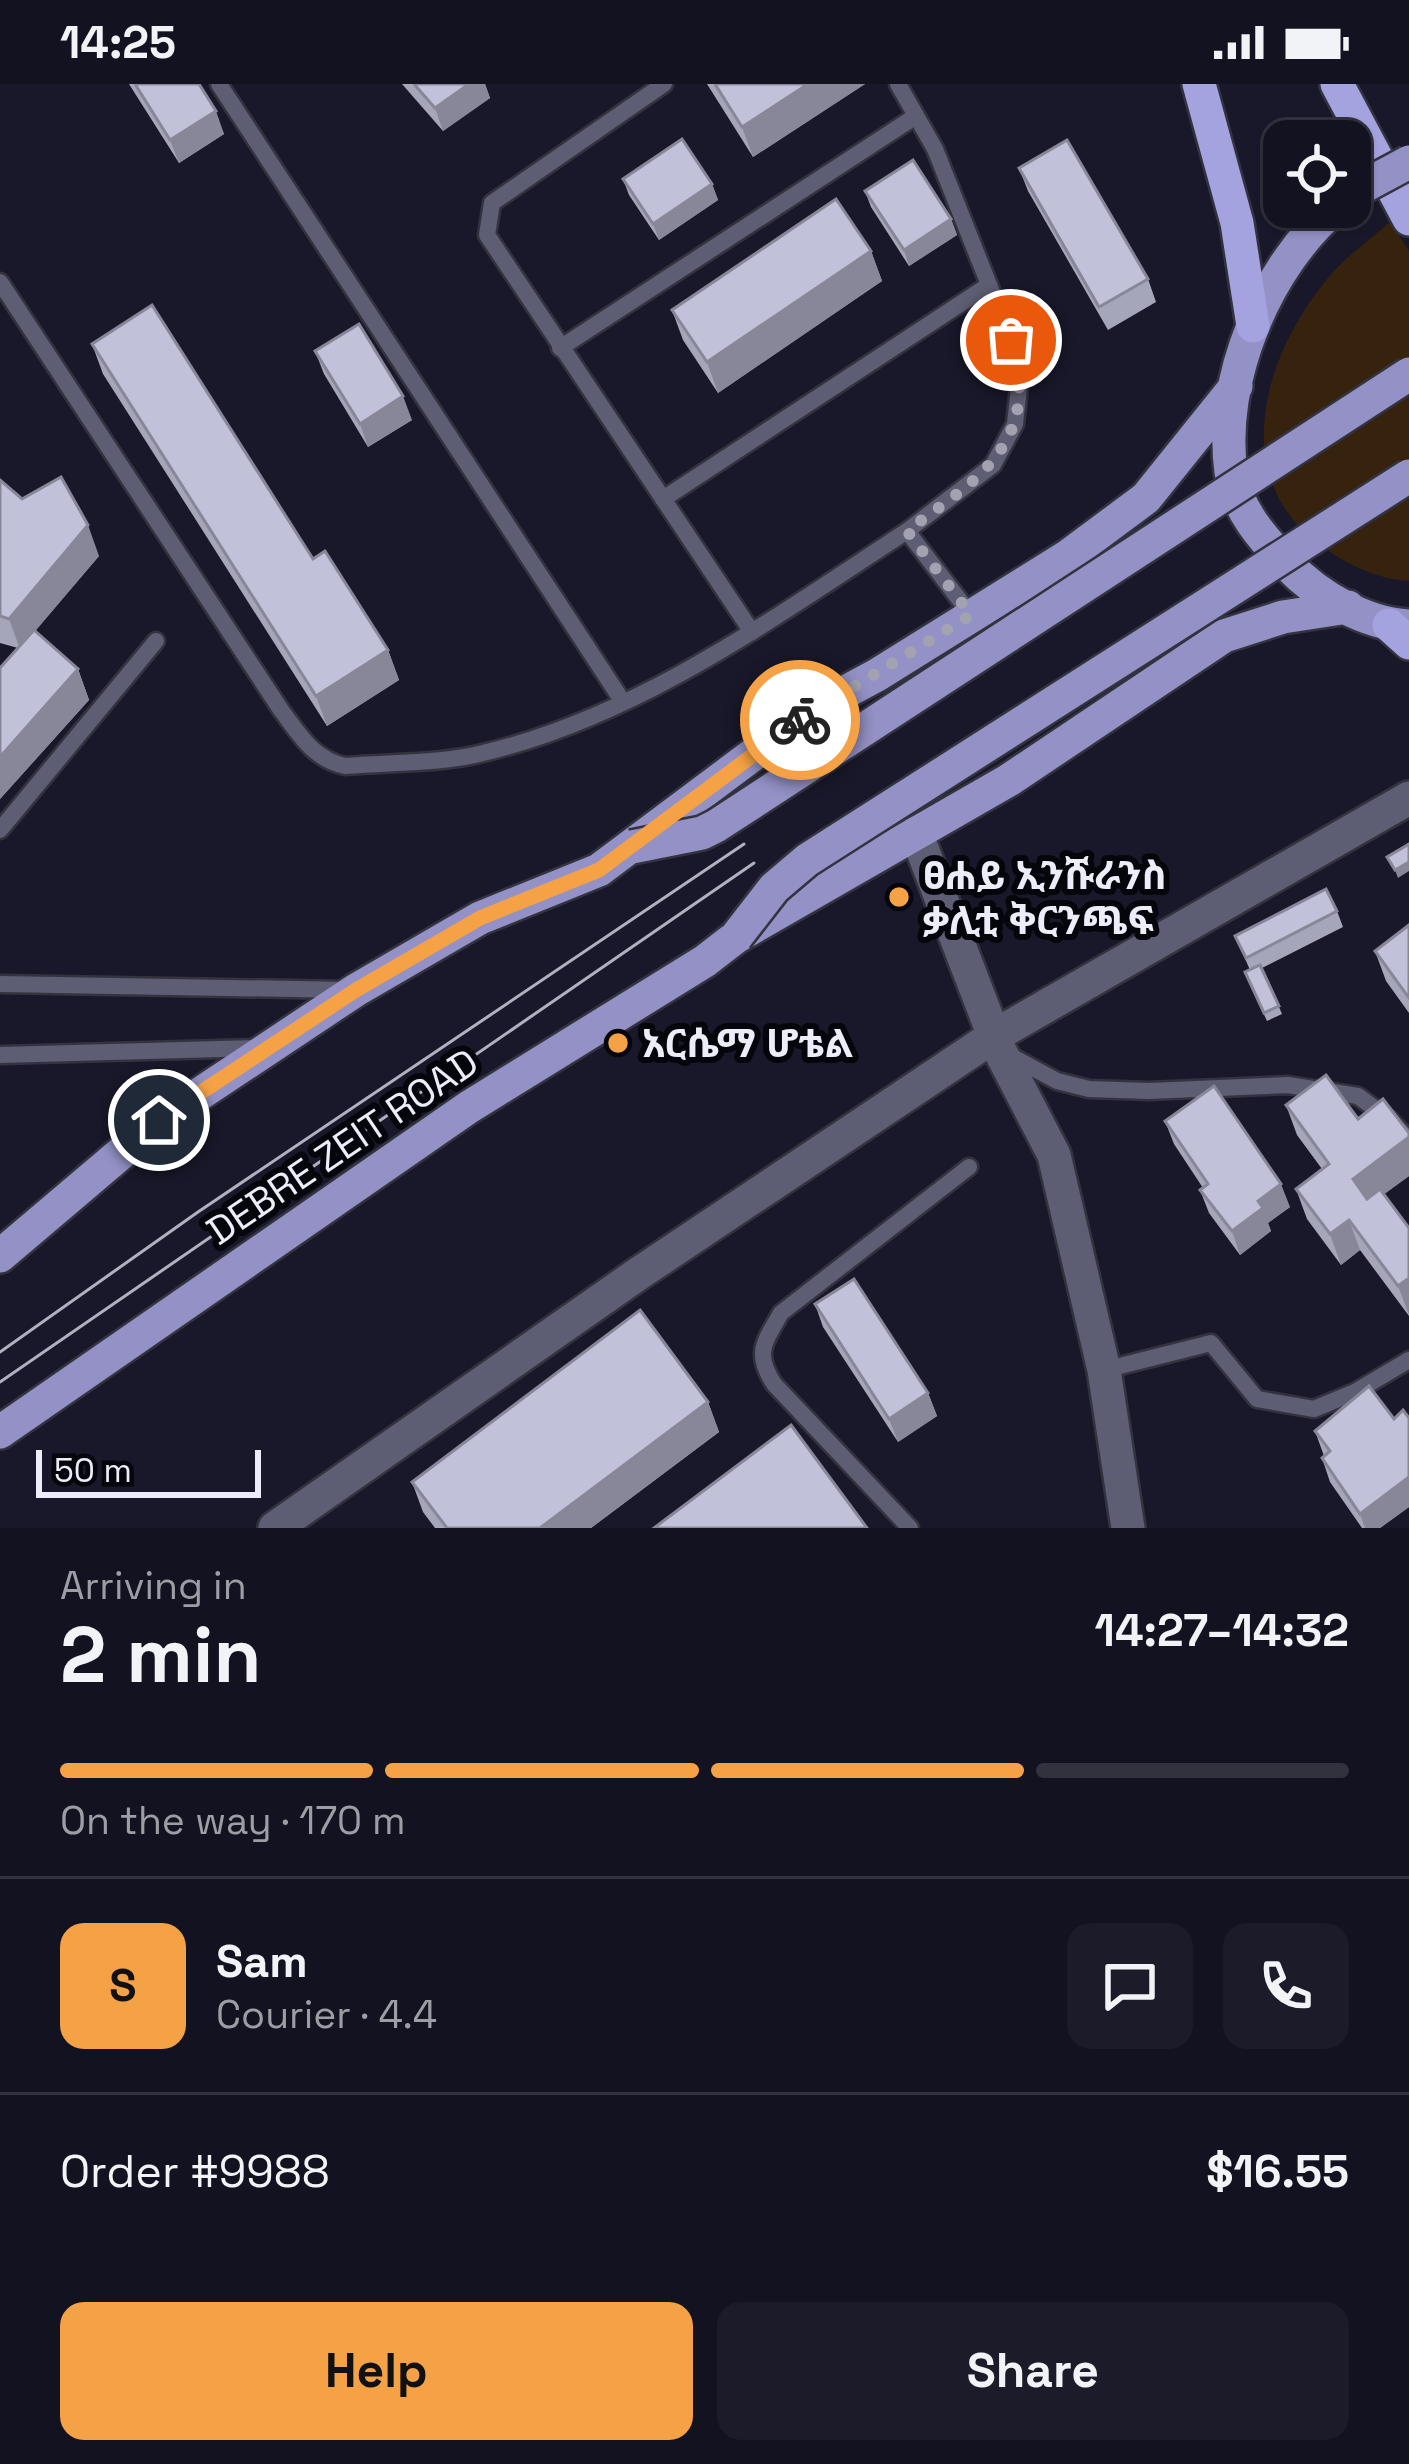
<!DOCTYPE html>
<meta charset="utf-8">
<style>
:root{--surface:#131220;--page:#1c1b29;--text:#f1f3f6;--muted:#9d9ea5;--line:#32323e;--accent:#f5a246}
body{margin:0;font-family:"Space Grotesk","Noto Sans Ethiopic",sans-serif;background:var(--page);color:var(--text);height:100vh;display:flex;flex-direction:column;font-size:45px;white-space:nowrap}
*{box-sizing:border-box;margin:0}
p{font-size:39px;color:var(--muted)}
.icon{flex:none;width:66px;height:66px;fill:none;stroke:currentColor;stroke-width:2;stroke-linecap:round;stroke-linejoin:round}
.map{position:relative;height:1444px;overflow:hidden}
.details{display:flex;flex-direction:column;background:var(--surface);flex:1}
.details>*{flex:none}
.tools{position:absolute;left:1263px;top:36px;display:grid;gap:24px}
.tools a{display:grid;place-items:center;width:108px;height:108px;border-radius:24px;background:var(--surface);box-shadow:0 3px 9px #0004,0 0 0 3px var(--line);font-size:60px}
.scale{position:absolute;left:36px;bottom:30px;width:225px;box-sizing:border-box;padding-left:12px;border:6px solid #ededfa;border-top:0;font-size:33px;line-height:42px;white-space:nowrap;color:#ededfa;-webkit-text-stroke:9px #05050c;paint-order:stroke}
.pin{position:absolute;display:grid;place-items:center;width:102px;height:102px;color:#fff;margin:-51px;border:6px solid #fff;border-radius:50%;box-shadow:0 3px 12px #0007}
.courier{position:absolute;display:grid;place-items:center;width:120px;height:120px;margin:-60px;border:9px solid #f5a246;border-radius:50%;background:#fff;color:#222;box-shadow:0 3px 15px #0007}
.overview em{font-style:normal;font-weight:600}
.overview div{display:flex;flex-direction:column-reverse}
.overview{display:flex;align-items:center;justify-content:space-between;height:204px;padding:0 60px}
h1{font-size:78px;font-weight:600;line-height:90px}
.bar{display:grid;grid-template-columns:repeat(4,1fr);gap:18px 12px;align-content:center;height:144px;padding:0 60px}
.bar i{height:15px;border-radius:9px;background:var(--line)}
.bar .current{background:var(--accent)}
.bar p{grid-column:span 4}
.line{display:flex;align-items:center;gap:30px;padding:0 60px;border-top:3px solid var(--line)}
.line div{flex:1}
.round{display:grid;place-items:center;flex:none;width:126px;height:126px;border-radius:24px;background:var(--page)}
.cta{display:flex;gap:24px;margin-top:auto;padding:24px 60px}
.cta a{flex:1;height:138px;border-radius:24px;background:var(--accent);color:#111;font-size:48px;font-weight:600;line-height:138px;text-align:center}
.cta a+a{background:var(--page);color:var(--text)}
.status{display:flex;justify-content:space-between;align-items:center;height:84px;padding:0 60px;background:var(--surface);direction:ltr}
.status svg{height:33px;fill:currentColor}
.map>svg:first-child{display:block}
</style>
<div class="status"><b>14:25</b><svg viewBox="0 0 49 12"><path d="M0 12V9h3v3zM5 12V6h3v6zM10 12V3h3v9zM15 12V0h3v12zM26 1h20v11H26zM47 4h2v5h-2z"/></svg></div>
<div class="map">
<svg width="1409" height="1444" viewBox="0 0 1409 1444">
<rect width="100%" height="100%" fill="#19182a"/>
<path fill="#37230d" d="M 1390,138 L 1409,167 L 1409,497 C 1378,496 1340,477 1316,458 C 1224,386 1269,260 1334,187 C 1351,169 1372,154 1390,138 Z"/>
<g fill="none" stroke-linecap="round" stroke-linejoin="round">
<defs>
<g id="service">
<polyline points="219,0 623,618"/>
<polyline points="664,0 492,119 487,151 752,548"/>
<polyline points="898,0 935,65 1011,256 1019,303 1015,340 993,381 907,447"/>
<path d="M 0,198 L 281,626 C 300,651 313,675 345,682 C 390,678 440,680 483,669 C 639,632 775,533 907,447 L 971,531"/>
<polyline points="560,264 916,32"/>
<polyline points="663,415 989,201"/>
<polyline points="0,746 156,557"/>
<polyline points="0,900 349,906"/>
<polyline points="0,971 257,964"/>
<polyline points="1009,971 1057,997 1089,1005 1149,1007 1288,1001 1358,1012 1390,1036 1409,1056"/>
<polyline points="1104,1286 1211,1259 1257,1315 1314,1325 1355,1308 1409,1276"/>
<path d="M 910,1444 L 774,1300 C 754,1269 764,1259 781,1229 L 969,1083"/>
</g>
<g id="minor">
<polyline points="916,749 999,965 1054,1071 1104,1286 1128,1444"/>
<polyline points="275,1444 638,1190 994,952 1409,714"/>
</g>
<g id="primary">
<path d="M 1336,123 C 1266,182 1218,297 1231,388 C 1237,426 1263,455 1288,481 C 1318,512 1365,540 1409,542"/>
<polyline points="0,1172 159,1037 356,906 480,834 599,786 814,625 877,591 1068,472 1146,414 1236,302"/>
<polyline points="0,1348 469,1023 705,877 736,853 1009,696 1224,552 1283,533 1348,523"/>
</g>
<g id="trunk">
<polyline points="1199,0 1237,139 1253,242"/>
<polyline points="1337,0 1409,135"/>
<polyline points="1389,541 1409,559"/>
</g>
</defs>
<use href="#service" stroke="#333340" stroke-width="21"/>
<use href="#minor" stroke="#333340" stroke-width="38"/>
<use href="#primary" stroke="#333340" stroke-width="38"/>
<use href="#trunk" stroke="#333340" stroke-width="38"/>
<use href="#service" stroke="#5d5d73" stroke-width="16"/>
<use href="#minor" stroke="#5d5d73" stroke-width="33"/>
<use href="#primary" stroke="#9391c5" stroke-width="33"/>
<use href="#trunk" stroke="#a5a2e0" stroke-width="33"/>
<g stroke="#b0b0bf" stroke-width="3">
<polyline points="0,1268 198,1128 744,760"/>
<polyline points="0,1298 754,779"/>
</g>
<defs>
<g id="primary-bridge">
<polyline points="1357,106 1409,78"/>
<polyline points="632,763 702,749 716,742 1409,290"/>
<polyline points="736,853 774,804 807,776 1409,392"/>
</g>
</defs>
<use href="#primary-bridge" stroke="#333340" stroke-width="38" stroke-linecap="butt"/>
<use href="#primary-bridge" stroke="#9391c5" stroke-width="33"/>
</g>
<g fill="#a6a6bb">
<polygon points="129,0 199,0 224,50 179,79"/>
<polygon points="402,0 485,0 490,14 443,47"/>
<polygon points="707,0 865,0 753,73"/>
<polygon points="1019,84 1148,195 1156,218 1108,246 1028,107"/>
<polygon points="623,95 712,100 718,116 659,156 629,111"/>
<polygon points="865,107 951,135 957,151 909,182 871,123"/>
<polygon points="871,167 882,197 718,309 683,256 672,226"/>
<polygon points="92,260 313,475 388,566 399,596 327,642 103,290"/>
<polygon points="315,267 412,336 368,363 324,290"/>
<polygon points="0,396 22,415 99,472 35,547 78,585 89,616 0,715 0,584 18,564 0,559"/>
<polygon points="1337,827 1343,843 1262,884 1282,930 1267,937 1248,896 1250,886 1235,852"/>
<polygon points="1409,841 1409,929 1386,897 1375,867"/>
<polygon points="1286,1021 1358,1035 1409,1049 1409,1092 1384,1110 1409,1144 1409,1232 1360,1166 1341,1181 1307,1135 1296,1105 1322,1085 1297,1051"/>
<polygon points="1165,1037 1290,1123 1268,1139 1271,1147 1240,1171 1209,1129 1200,1106 1203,1104 1174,1060"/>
<polygon points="815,1220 928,1309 937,1332 898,1358 823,1243"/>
<polygon points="708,1318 719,1348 591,1444 435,1444 423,1428 412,1398"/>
<polygon points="1409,1334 1409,1423 1380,1444 1362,1444 1330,1398 1322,1374 1324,1372 1315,1347"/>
</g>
<g fill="#878799">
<polygon points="469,0 485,0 490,14 443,47 435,24"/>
<polygon points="808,0 865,0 753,73 742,43"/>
<polygon points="216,27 224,50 179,79 170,56"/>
<polygon points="712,100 718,116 659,156 653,140"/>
<polygon points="951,135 957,151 909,182 904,166"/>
<polygon points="871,167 882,197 718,309 707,278"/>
<polygon points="403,312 412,336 368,363 360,340"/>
<polygon points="88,441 99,472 20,565 9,535"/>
<polygon points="388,566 399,596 327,642 316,612"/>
<polygon points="78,585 89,616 0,715 0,673"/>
<polygon points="1409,778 1409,787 1398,794 1395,786"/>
<polygon points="1409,1053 1409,1092 1364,1125 1353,1095"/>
<polygon points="1281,1100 1290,1123 1268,1139 1271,1147 1240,1171 1232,1147 1258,1117"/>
<polygon points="1349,1136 1360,1166 1341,1181 1330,1150"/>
<polygon points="1409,1194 1409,1231 1398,1202"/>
<polygon points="928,1309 937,1332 898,1358 889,1335"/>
<polygon points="708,1318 719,1348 591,1444 540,1444"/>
<polygon points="1409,1393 1409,1423 1380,1444 1365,1444 1360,1430"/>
</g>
<g fill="#c1c1da" stroke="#878799" stroke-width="3">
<polygon points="135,0 199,0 216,27 170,56"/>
<polygon points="414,0 469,0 435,24"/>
<polygon points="715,0 808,0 742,43"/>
<polygon points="682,55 712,100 653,140 623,95"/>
<polygon points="1067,56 1148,195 1099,223 1019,84"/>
<polygon points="913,76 951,135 904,166 865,107"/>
<polygon points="836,115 871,167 707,278 672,226"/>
<polygon points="152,221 313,475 325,467 388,566 316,612 92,260"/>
<polygon points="359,240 403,312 360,340 315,267"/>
<polygon points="61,393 88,441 9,535 0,532 0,396 22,415"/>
<polygon points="34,546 78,585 0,673 0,584"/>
<polygon points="1409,760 1409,778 1395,786 1387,773"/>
<polygon points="1326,805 1337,827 1246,874 1235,852"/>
<polygon points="1409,841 1409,914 1375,867"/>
<polygon points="1260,881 1279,922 1264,929 1245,888"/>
<polygon points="1326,991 1358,1035 1383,1015 1409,1049 1409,1053 1353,1095 1367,1115 1380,1105 1409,1144 1409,1194 1398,1202 1349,1136 1330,1150 1296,1105 1329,1080 1286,1021"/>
<polygon points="1214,1002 1281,1100 1258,1117 1263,1124 1232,1147 1200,1106 1208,1100 1165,1037"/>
<polygon points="854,1195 928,1309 889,1335 815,1220"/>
<polygon points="640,1226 708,1318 540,1444 447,1444 412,1398"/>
<polygon points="1369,1302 1394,1335 1403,1326 1409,1334 1409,1393 1360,1430 1322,1374 1330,1367 1315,1347"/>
<polygon points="791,1341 867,1444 654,1444"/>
</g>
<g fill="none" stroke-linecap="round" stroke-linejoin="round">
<path stroke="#a3a2b1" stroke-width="12" stroke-dasharray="0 21.6" d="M 800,636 L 971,531 L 907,447 C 957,409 1021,375 1019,303 C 1018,288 1013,271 1011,256"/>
<polyline stroke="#f5a246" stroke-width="15" points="159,1036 356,906 480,834 599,786 800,636"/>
</g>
<g fill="#f5a246" stroke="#05050c" stroke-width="4.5">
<circle cx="899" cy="813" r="12"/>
<circle cx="618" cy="959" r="12"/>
</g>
<g text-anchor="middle" stroke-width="12" stroke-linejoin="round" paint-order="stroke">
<g font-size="39" font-weight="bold" fill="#ededfa" stroke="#05050c" text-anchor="start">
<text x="923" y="805">ፀሐይ ኢንሹራንስ<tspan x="923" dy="45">ቃሊቲ ቅርንጫፍ</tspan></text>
<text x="642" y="973">አርሴማ ሆቴል</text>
</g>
<g font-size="39" fill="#ededfa" stroke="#05050c">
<text transform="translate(342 1062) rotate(-34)" y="14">DEBRE ZEIT ROAD</text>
</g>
</g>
</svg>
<div class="tools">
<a><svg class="icon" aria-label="locate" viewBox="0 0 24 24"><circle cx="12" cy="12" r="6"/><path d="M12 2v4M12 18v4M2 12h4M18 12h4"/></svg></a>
</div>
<div class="scale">50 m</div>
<div class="pin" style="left:1011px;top:256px;background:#ea580c"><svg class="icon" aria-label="bag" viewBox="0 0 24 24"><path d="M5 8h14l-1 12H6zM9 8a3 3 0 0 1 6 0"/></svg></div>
<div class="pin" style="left:159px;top:1036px;background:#1f2937"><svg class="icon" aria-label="home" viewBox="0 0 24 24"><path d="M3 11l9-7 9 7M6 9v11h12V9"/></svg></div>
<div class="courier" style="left:800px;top:636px"><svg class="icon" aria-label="bike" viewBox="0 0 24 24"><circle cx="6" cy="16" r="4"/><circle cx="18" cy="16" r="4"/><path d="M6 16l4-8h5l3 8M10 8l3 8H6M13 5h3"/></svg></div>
</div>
<section class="details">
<div class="overview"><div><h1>2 min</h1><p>Arriving in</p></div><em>14:27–14:32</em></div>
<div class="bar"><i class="current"></i><i class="current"></i><i class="current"></i><i></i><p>On the way · 170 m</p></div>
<div class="line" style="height:216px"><b class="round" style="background:var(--accent);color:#111">S</b><div><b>Sam</b><p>Courier · 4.4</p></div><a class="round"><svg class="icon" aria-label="chat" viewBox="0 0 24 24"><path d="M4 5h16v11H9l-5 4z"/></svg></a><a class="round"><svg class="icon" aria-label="phone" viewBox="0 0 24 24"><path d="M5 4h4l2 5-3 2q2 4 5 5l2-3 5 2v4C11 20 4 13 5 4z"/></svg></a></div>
<div class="line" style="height:156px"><div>Order #9988</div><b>$16.55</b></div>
<div class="cta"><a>Help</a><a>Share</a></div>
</section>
